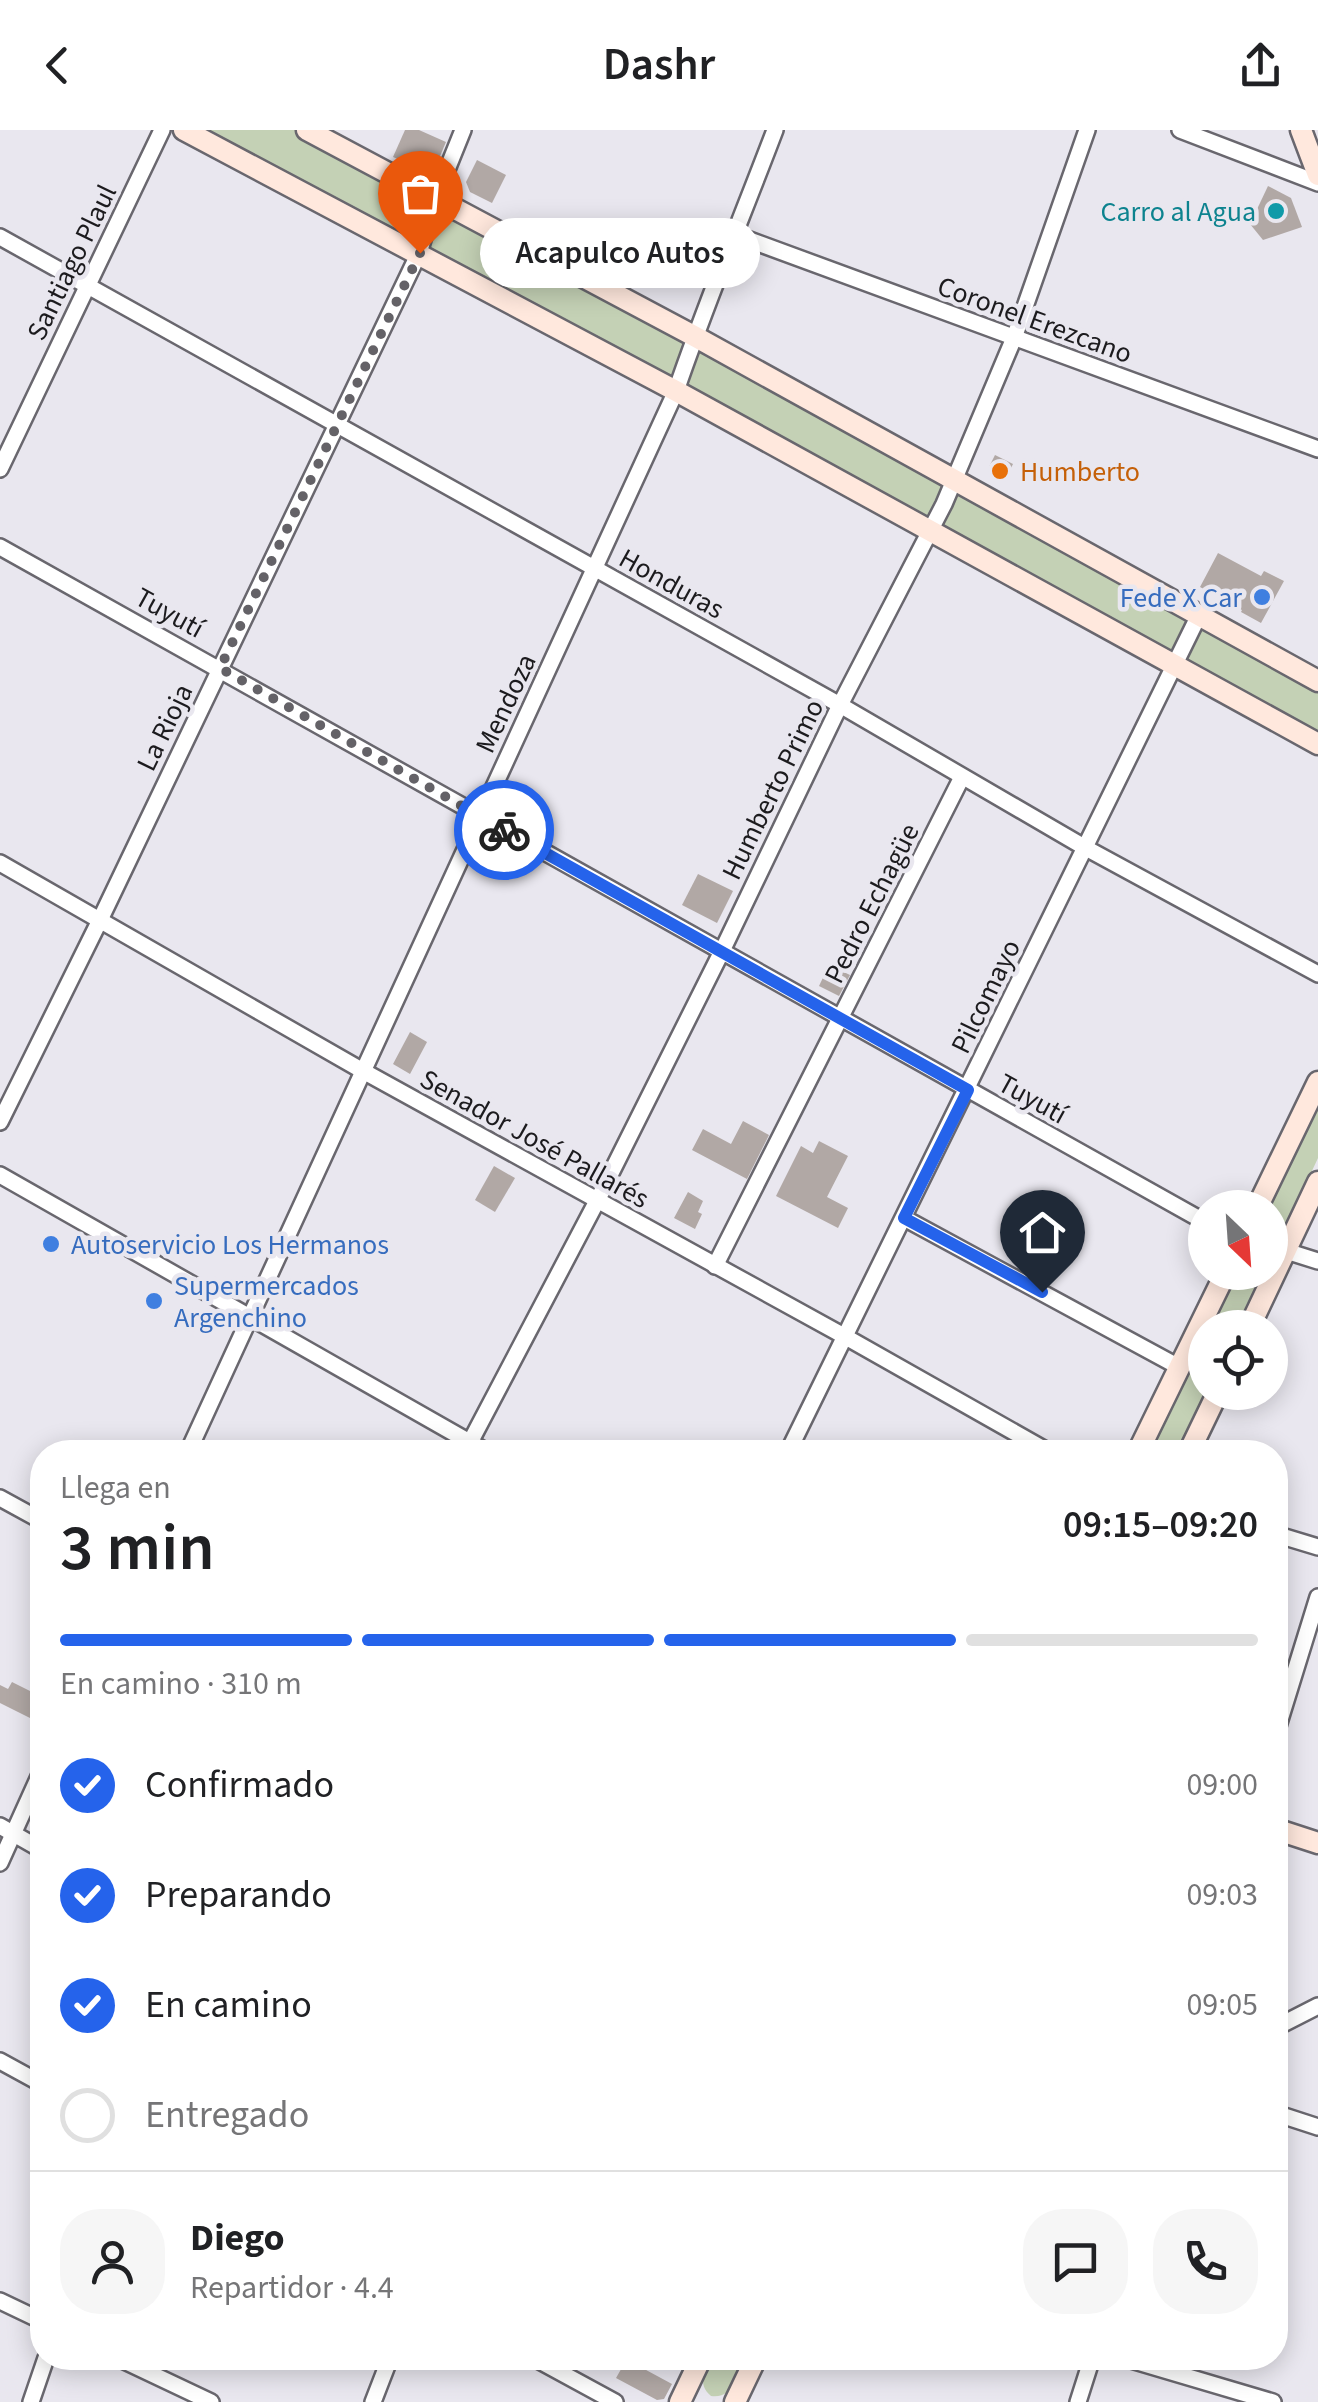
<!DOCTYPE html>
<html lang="es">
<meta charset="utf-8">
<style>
:root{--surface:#fff;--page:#f6f6f6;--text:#202124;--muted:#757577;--line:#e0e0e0;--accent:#2563eb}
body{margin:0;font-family:"Source Sans 3",sans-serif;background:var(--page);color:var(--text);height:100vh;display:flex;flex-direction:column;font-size:38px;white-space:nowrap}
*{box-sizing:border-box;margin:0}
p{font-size:32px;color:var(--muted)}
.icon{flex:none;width:55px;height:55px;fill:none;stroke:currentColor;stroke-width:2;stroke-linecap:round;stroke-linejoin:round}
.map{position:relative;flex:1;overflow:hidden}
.panel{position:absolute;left:30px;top:1310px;width:1258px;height:930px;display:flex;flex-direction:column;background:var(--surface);border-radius:40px;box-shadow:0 5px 25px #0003}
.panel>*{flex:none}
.needle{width:65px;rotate:155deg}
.fabs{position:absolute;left:1188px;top:1060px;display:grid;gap:20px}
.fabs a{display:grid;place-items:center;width:100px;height:100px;border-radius:50%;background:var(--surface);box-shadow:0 5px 25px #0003;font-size:50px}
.pin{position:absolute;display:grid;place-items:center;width:85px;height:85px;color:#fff;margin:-102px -42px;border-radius:50% 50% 50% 0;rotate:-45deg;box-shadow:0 0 10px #0007}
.pin .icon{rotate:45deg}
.courier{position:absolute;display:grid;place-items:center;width:100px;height:100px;margin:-50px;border:8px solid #2563eb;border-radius:50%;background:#fff;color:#222;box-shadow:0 2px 12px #0007}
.bubble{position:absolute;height:70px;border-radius:35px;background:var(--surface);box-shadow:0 5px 25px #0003;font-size:32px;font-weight:600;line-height:70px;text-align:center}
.overview em{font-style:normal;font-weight:600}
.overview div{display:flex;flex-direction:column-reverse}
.overview{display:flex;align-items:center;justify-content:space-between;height:170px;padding:0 30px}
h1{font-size:65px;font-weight:600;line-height:75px}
.bar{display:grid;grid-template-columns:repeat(4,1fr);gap:15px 10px;align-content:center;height:120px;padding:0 30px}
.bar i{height:12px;border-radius:8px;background:var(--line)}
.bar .current{background:var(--accent)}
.bar p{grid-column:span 4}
.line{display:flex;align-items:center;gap:25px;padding:0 30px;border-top:2px solid var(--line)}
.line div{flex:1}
.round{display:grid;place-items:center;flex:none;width:105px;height:105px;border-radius:40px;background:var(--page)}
ol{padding:0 30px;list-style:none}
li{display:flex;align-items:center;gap:30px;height:110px}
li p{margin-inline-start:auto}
li .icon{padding:10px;border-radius:50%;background:var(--accent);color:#fff;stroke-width:4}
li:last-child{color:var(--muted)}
li i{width:55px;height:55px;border:5px solid var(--line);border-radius:50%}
header{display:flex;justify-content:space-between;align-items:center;height:130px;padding:0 30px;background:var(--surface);font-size:45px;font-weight:600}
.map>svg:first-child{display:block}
</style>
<header><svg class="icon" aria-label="back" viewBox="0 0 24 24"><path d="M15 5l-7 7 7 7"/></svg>Dashr<svg class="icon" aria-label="share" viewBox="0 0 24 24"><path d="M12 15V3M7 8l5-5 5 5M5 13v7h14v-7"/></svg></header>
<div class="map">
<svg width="1318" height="2272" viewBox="0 0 1318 2272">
<rect width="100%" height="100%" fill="#e9e7ef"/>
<g fill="#c4d1b5">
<polygon points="184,0 307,0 1318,551 1318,614"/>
<polygon points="1318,975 1318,1028 1288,1092 1278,1100 1270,1096 1269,1078"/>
<polygon points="1237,1143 1262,1143 1236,1197 1211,1197"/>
<polygon points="1205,1209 1206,1263 1177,1322 1150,1322"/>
<path d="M 713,2228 L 747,2228 C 738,2245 734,2269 711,2266 C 696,2253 706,2242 713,2228 Z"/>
</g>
<g fill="#b1a8a5">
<polygon points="405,0 419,0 446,12 435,38 423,40 393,27"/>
<polygon points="477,30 506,45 492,73 470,62 466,52"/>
<polygon points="1268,56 1291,68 1302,97 1263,110 1250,94"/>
<polygon points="995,325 1013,334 1004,351 992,345 989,337"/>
<polygon points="1218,423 1261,446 1264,441 1284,451 1261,493 1241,482 1242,480 1200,457"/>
<polygon points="698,744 733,761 717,793 682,775"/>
<polygon points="829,835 850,845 839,866 819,856"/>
<polygon points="410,902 427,912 410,944 393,934"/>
<polygon points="743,991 769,1005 747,1049 692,1020 703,999 731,1014"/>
<polygon points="819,1011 848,1026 827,1067 848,1078 838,1098 776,1066 801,1016 813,1023"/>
<polygon points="494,1036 515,1048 495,1082 475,1070"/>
<polygon points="688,1062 703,1071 698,1082 702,1084 695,1099 674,1088"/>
<polygon points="12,1552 42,1567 42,1594 0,1573 0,1555 8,1559"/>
<polygon points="624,2234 633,2239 635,2234 672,2254 664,2269 657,2270 616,2248"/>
</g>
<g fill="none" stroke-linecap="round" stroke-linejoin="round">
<defs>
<g id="street">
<polyline points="1180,0 1318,53"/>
<polyline points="736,105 1318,319"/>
<polyline points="0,107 840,575 1084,717 1318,844"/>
<polyline points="0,339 162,0"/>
<path d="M 0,417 C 403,639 802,869 1205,1092"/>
<polyline points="0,733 363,941 844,1206 1049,1322"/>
<polyline points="0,992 100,790 419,123 436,67 463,0"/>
<polyline points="0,1045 487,1322"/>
<polyline points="904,1088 1179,1237"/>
<polyline points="1270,1116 1318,1131"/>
<polyline points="715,1136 962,647"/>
<path d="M 188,1322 L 676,261 C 706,173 742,87 775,0"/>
<polyline points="465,1322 597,1071 722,821 840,575 944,374 1014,208 1087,0"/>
<polyline points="788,1322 1199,485"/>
<polyline points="0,1368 42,1391"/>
<polyline points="1275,1404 1318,1417"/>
<polyline points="1275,1606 1318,1467"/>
<polyline points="0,1696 42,1720"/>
<polyline points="0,1733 42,1640"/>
<polyline points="1275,1898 1318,1876"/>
<polyline points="0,1931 42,1954"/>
<polyline points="1275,1983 1318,1997"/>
<polyline points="0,2171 42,2191"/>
<polyline points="118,2228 211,2272"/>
<polyline points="534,2228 615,2272"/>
<polyline points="1124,2228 1273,2272"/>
<polyline points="31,2272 46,2228"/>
<polyline points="373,2272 390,2228"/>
<polyline points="1078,2272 1092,2228"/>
</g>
<g id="secondary">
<polyline points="184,0 676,261 1318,614"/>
<polyline points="307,0 694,206 1318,551"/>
<polyline points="1301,0 1318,45"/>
<polyline points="1257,1078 1318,952"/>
<polyline points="1249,1198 1318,1052"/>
<polyline points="1138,1322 1226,1142"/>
<polyline points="1189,1322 1218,1262"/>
<polyline points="1275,1699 1318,1713"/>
<polyline points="680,2272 701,2228"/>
<polyline points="735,2272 756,2228"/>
</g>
</defs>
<use href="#street" stroke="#69676e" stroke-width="20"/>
<use href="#secondary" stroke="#69676e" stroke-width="25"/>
<use href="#street" stroke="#fff" stroke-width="15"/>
<use href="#secondary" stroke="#ffe8dd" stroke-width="20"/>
</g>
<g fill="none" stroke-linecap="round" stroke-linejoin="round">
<polyline stroke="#646267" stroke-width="10" stroke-dasharray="0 18" points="420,123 220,538 504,700"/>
<polyline stroke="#2563eb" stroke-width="12" points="504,700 968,960 904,1088 1042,1162"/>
</g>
<circle fill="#0f9aa8" stroke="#e9e7ef" stroke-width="4" cx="1276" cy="81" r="10"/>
<circle fill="#e8710a" stroke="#e9e7ef" stroke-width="4" cx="1000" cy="341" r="10"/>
<g fill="#3f7fe0" stroke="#e9e7ef" stroke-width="4">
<circle cx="1262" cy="467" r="10"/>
<circle cx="51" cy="1114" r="10"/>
<circle cx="154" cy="1171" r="10"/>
</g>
<g text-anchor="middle" stroke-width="9" stroke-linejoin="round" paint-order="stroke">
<g font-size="28" fill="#0d838f" stroke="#e9e7ef" text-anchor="end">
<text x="1256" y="91">Carro al Agua</text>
</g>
<g font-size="28" fill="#1c1b1e" stroke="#e9e7ef">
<text transform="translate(71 132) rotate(-64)" y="10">Santiago Plaul</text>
<text transform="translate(1035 189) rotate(20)" y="10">Coronel Erezcano</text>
<text transform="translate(672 453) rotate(29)" y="10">Honduras</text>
<text transform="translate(170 482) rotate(29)" y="10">Tuyutí</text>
<text transform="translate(505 573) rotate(-65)" y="10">Mendoza</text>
<text transform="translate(164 597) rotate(-64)" y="10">La Rioja</text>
<text transform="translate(772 659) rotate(-64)" y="10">Humberto Primo</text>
<text transform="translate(871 773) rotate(-63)" y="10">Pedro Echagüe</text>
<text transform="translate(985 866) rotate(-64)" y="10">Pilcomayo</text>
<text transform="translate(1033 968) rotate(29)" y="10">Tuyutí</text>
<text transform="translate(535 1008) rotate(29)" y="10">Senador José Pallarés</text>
</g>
<g font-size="28" fill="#c56008" stroke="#e9e7ef" text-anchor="start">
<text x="1020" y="351">Humberto</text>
</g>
<g font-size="28" fill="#366cbe" stroke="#e9e7ef" text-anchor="start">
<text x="1242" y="477" text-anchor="end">Fede X Car</text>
<text x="71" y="1124">Autoservicio Los Hermanos</text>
<text x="174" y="1165">Supermercados<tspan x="174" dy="32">Argenchino</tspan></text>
</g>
</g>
</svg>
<div class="fabs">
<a><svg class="needle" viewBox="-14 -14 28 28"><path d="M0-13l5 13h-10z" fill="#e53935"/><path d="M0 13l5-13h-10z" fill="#757577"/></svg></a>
<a><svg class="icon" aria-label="locate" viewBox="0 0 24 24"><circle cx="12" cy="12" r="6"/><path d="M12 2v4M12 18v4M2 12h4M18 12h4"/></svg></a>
</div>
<div class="pin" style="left:420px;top:123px;background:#ea580c"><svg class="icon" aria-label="bag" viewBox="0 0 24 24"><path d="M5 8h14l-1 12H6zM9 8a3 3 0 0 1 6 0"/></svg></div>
<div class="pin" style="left:1042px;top:1162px;background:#1f2937"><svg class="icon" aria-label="home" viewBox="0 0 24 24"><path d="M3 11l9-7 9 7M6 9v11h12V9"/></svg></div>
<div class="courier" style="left:504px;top:700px"><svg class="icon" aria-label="bike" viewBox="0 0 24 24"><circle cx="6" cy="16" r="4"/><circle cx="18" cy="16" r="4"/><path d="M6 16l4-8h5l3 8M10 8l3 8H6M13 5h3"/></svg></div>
<div class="bubble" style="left:480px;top:88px;width:280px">Acapulco Autos</div>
<section class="panel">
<div class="overview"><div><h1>3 min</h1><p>Llega en</p></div><em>09:15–09:20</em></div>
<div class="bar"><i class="current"></i><i class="current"></i><i class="current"></i><i></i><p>En camino · 310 m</p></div>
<ol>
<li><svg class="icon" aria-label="check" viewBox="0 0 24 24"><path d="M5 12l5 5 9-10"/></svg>Confirmado<p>09:00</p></li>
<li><svg class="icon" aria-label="check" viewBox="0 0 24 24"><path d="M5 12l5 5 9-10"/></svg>Preparando<p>09:03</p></li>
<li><svg class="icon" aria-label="check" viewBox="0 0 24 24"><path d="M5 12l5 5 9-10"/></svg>En camino<p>09:05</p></li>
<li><i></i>Entregado</li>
</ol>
<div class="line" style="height:180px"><a class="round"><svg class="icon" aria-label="person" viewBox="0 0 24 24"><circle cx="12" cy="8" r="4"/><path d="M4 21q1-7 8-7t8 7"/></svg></a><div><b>Diego</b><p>Repartidor · 4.4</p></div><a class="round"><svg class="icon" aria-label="chat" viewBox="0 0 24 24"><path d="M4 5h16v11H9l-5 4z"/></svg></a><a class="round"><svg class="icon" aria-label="phone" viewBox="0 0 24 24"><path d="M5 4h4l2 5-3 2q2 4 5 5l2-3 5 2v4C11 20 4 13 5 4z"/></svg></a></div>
</section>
</div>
